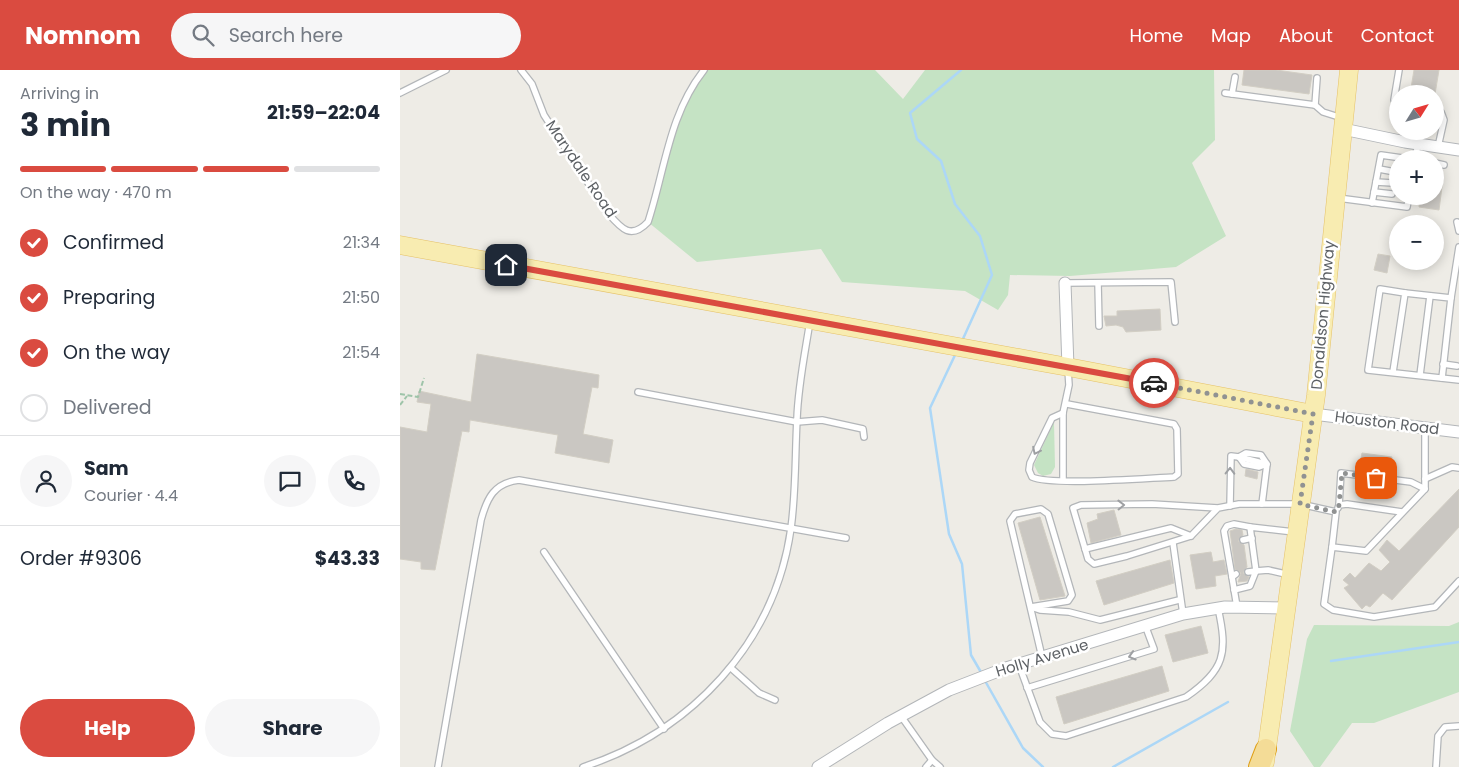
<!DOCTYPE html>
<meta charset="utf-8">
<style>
:root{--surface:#fff;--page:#f6f6f7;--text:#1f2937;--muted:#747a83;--line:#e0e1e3;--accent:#da4b40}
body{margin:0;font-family:Poppins,sans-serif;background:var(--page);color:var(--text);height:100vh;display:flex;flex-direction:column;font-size:19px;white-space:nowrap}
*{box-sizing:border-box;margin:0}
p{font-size:16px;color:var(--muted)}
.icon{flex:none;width:28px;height:28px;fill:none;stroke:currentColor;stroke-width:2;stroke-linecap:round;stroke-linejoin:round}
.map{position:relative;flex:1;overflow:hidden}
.drawer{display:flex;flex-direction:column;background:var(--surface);width:400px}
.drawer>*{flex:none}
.needle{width:32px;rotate:53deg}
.controls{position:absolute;left:989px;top:15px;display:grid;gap:10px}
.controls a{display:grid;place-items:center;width:55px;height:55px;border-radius:50%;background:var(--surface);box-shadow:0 2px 12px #0003;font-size:25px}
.pin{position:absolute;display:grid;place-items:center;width:42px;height:42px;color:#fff;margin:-21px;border-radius:10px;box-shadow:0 2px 8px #0006}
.courier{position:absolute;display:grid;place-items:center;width:50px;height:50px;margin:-25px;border:4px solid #da4b40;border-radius:50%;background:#fff;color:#222;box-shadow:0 1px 6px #0007}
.overview em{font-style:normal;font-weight:700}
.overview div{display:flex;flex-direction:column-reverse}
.overview{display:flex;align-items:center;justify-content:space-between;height:85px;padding:0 20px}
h1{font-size:32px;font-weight:700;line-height:38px}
.bar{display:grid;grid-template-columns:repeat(4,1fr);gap:8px 5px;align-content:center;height:60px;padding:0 20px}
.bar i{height:6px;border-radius:4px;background:var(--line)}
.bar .on{background:var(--accent)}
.bar p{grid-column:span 4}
.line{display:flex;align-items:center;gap:12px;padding:0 20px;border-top:1px solid var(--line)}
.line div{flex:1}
.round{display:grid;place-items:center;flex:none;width:52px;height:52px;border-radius:26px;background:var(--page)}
ol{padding:0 20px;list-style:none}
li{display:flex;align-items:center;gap:15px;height:55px}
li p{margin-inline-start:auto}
li .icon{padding:5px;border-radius:50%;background:var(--accent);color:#fff;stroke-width:4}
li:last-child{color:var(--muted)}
li i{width:28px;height:28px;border:2px solid var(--line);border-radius:50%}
.cta{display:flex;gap:10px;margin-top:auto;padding:10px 20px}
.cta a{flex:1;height:58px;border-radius:30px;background:var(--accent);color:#fff;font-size:20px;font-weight:700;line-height:58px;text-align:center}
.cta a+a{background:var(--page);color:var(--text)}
header{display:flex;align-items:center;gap:30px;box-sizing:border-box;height:70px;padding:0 25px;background:var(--accent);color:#fff}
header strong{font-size:24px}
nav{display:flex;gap:28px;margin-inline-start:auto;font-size:18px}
.search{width:350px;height:45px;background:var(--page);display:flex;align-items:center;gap:12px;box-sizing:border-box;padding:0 18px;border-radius:28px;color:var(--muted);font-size:19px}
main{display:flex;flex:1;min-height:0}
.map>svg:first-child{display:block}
</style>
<header>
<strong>Nomnom</strong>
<div class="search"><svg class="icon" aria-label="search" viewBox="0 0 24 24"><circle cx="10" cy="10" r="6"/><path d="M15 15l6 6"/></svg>Search here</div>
<nav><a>Home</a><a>Map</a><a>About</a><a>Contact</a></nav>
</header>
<main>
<section class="drawer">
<div class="overview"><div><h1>3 min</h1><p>Arriving in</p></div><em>21:59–22:04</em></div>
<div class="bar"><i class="on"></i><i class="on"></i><i class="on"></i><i></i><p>On the way · 470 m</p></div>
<ol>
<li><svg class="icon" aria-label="check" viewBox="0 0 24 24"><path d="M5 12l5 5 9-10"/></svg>Confirmed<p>21:34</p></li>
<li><svg class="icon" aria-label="check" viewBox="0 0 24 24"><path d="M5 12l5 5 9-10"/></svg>Preparing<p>21:50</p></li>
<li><svg class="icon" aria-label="check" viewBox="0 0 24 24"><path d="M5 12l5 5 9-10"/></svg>On the way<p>21:54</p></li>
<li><i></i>Delivered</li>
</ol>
<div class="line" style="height:90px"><a class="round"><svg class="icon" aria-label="person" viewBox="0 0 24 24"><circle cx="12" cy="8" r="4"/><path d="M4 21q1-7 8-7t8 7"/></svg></a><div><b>Sam</b><p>Courier · 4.4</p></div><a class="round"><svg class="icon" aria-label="chat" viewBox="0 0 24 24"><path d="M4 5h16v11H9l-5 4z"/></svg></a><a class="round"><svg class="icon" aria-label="phone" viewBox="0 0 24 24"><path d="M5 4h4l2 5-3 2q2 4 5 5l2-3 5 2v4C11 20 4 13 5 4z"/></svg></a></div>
<div class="line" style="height:65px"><div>Order #9306</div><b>$43.33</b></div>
<div class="cta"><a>Help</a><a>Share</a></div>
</section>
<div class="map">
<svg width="1059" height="697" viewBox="0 0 1059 697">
<rect width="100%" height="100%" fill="#eeece6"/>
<g fill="#c5e3c4">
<polygon points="304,0 475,0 503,29 525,0 814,0 815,70 792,93 826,166 776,197 670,206 610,205 608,225 598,240 565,221 442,212 421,179 297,192 248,152 276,48"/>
<polygon points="654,352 655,397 651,404 643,406 638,403 634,395"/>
<polygon points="1059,552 1059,622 974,653 952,653 920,697 914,697 890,661 907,569 914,555 1049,556"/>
</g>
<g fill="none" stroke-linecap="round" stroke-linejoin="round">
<g stroke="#acd7f7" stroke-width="2.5">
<polyline points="561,0 510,43 517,69 541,91 555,134 580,166 592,205 562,271"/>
<polyline points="556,283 530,338 549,464 562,494 571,585 582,604"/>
<polyline points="931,591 1059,572"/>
<polyline points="584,609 623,678 643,697"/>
<polyline points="713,697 828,632"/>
</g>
</g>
<g fill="#cac7c2" stroke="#d2cec4">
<polygon points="844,0 876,0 912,5 909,24 842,15"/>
<polygon points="1014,0 1039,0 1035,24 1010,24"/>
<polygon points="1035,108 1043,109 1039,140 1019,137 1020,126 1035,126"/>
<polygon points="978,184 990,186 987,203 974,200"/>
<polygon points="760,239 761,260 726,262 723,257 716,255 706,256 704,246 717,246 717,241"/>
<polygon points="77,284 199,305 198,318 192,317 183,364 213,370 209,393 155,383 158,365 70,350 69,362 62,361 35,500 21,499 21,492 0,489 0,357 27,362 31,334 17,332 19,321 71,332"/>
<polygon points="962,383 992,387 991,398 960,393"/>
<polygon points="846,399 858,402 857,409 845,406"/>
<polygon points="1059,419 1059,457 992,530 983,523 970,537 966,535 962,539 944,518 949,515 943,510 950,503 955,508 969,493 981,501 990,492 979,480 987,470 999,481"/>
<polygon points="714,440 721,465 691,473 687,453 698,449 697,444"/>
<polygon points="640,447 665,526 640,530 618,453"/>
<polygon points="836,459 842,460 843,465 838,471 844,475 847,497 843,503 849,507 847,511 838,512 841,503 835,499 830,461"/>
<polygon points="811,482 813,492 824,490 827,504 815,506 816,516 796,519 790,485"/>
<polygon points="770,490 774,513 704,535 696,511"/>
<polygon points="801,556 808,583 773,592 765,565"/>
<polygon points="762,596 769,621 664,654 656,627"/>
</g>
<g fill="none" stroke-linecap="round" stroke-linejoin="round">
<defs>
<g id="lane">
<path d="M 121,0 L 132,14 L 144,45 L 207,142 C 220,157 230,171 248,152 C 265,100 269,44 304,0"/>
<polyline points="0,23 46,0"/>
<polyline points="825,23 915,35 923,42 942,48"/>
<polyline points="832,24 835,7"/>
<polyline points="998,32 994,30 999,0"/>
<polyline points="915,35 917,8"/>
<polyline points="1035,42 1041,42 1044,50 1038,77"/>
<polyline points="1015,89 1018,74"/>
<polyline points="1035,93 1044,95"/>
<polyline points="979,99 995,102"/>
<polyline points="976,112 993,113"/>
<polyline points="974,122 992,124"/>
<polyline points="938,128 1007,137 1009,126"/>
<polyline points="972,133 981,85 1009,89"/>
<polyline points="1057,152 1059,161"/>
<polyline points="665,213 771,212 775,252"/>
<polyline points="698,213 699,256"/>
<polyline points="1005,223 1051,228 1042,308"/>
<polyline points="1051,228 1059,177"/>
<polyline points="1043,294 1057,296"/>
<polyline points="993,302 1005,223 980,219 968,300 1059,310"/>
<polyline points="1020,305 1030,226"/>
<polyline points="238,322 397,352 422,350 463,359 464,367"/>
<path d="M 663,343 L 652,348 L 630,393 L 629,400 L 632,407 C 651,416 748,408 774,407 L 778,404 L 777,359 L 774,354 L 667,334"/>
<polyline points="1025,358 1025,419 966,481 932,477 924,534 933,540 974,547 1035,537 1059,511"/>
<polyline points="839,387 844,394 859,397 867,394"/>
<polyline points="839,387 866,394"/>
<polyline points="1025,409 1052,397 1059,398"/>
<polyline points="663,410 663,343 669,315 668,300"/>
<polyline points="939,435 941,403 1011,412 1025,419"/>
<polyline points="830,436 831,386 839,387 846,383 861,385 867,394 862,434"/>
<polyline points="818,438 752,434 681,435 673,438 688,489 694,494 727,486 791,466 818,438 839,434 900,434 936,442 932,477"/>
<polyline points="938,438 939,435 947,434 1002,442"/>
<polyline points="843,470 852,468"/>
<polyline points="773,473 783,544"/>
<polyline points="685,479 771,458 791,466"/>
<polyline points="144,482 264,659"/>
<polyline points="836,504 832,507 837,537"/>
<polyline points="890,505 868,500 856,501 850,457 894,462"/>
<polyline points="832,507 824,461 827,456 834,454 850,457"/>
<polyline points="834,520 850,516 856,501 848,502"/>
<polyline points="631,537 668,531 672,525 648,444 641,439 615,444 610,451 642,587"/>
<polyline points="631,537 640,540 669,542 700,550 779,530"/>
<path d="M 619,595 L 640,652 L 652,664 L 666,666 L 786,627 C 825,600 828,583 818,538"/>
<polyline points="331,598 359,623 375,630"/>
<polyline points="627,618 754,579 745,555"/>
<polyline points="501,646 532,690 540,697"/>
<path d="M 38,697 L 81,450 C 87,428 94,413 119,410 L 446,468"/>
<path d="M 183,697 C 291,662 375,573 391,458 C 396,422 395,385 397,349 C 398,316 405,283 410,251"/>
<polyline points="526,697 532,690"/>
<polyline points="1036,697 1038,666 1045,657 1059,656"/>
</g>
<g id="street">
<polyline points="943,59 1005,72 1059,80"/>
<polyline points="665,213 668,297"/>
<polyline points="913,344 1059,362"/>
<polyline points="418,697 488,653 549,620 606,598 783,544 825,537 886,538"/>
</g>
<g id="primary">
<polyline points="0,175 668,297 913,344"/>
<polyline points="865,692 916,325 949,0"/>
</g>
<polyline id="highway" points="859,697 866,679"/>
</defs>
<use href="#lane" stroke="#b3b6b9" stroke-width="8"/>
<use href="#street" stroke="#b3b6b9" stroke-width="13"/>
<use href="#primary" stroke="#e5c168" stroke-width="19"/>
<use href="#highway" stroke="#df9f15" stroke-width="22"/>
<g stroke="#9ec4a9" stroke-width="2" stroke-dasharray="5 2.5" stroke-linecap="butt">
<polyline points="0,324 18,327 24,308"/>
<polyline points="0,335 7,326"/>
</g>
<use href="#lane" stroke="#fff" stroke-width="5.5"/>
<use href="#street" stroke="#fff" stroke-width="11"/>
<use href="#primary" stroke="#f8ecb1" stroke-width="18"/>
<use href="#highway" stroke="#f4dc97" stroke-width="20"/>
</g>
<defs><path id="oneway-chevron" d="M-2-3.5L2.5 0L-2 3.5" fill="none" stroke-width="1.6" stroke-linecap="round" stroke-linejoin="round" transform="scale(1.25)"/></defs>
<g stroke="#9ea0a3">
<use href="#oneway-chevron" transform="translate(636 381) rotate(116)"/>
<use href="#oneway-chevron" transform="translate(830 401) rotate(-89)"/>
<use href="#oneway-chevron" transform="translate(721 435) rotate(-1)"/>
<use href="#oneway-chevron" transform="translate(732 586) rotate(163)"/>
</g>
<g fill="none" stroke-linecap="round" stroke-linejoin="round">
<polyline stroke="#909292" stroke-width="5" stroke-dasharray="0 9" points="754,313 913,344 900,434 936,442 939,435 942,403 976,408"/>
<polyline stroke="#da4b40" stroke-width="6" points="106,195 754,313"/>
</g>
<g text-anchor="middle" stroke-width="5" stroke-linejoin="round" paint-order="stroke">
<g font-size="15" fill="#5d6165" stroke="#fff">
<text transform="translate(181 99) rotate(56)" y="5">Marydale Road</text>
<text transform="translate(923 245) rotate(-85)" y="5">Donaldson Highway</text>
<text transform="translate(987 353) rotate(7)" y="5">Houston Road</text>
<text transform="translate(642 588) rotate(-17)" y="5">Holly Avenue</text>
</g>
</g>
</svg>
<div class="controls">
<a><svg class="needle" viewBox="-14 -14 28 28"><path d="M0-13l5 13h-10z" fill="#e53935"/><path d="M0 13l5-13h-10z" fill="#747a83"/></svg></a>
<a>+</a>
<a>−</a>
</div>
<div class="pin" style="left:976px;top:408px;background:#ea580c"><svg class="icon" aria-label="bag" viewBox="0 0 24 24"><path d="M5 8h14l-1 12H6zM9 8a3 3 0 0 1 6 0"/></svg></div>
<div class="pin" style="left:106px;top:195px;background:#1f2937"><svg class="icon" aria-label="home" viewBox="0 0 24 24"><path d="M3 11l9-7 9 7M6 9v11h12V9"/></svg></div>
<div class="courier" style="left:754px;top:313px"><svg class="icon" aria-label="car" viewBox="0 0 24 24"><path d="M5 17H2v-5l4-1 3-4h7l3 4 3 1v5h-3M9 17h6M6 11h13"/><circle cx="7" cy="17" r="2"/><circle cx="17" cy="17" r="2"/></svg></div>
</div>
</main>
